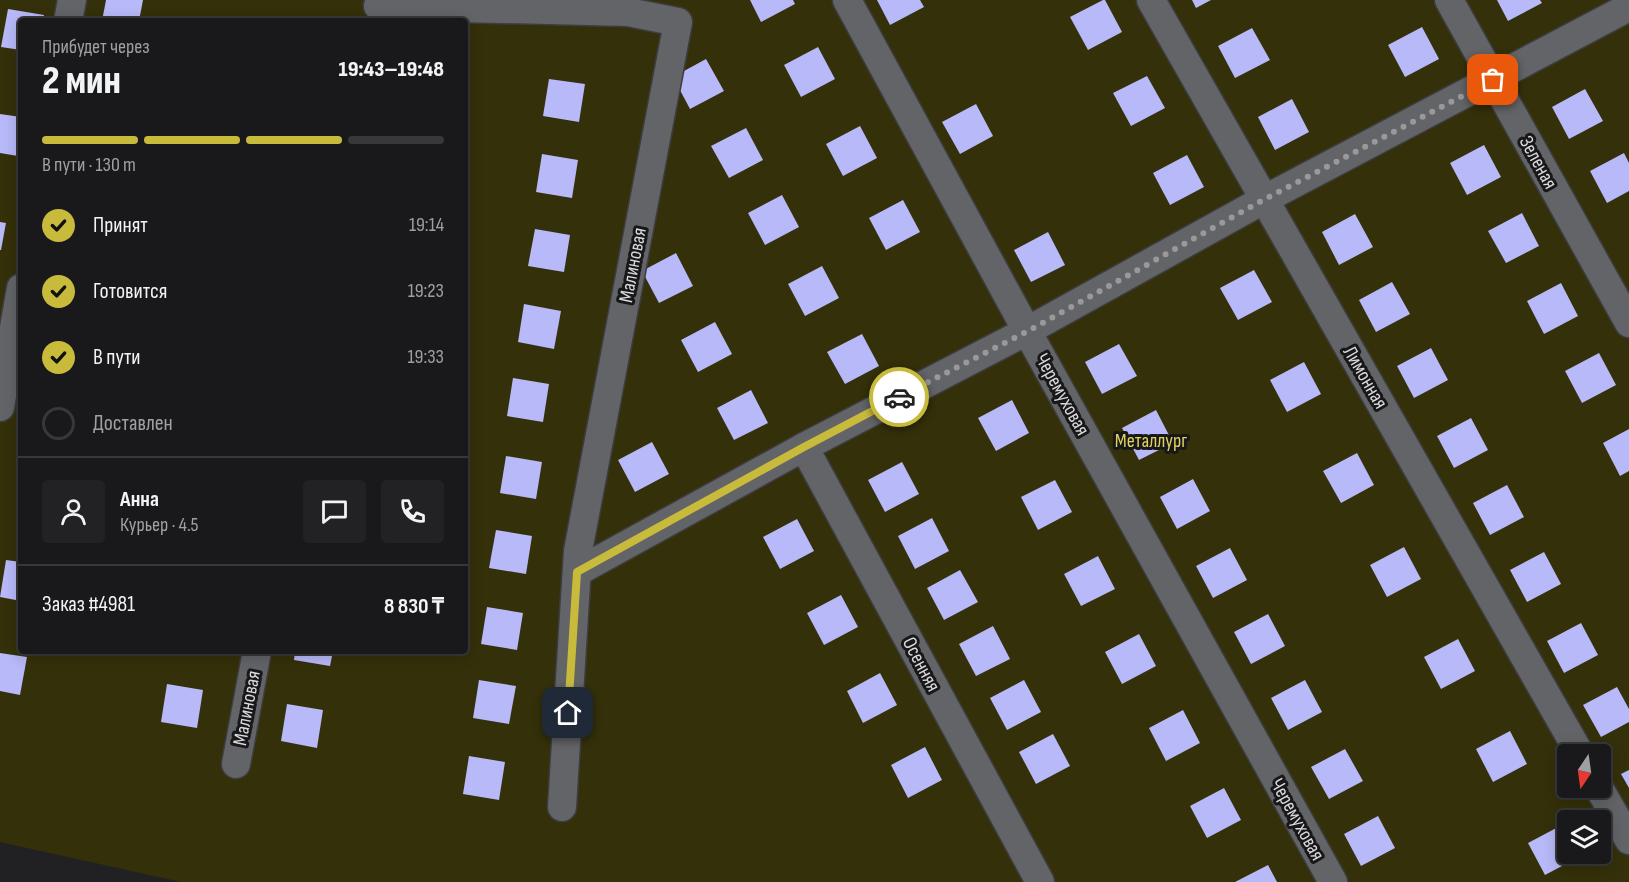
<!DOCTYPE html>
<html lang="ru">
<meta charset="utf-8">
<style>
:root{--surface:#19191b;--page:#222224;--text:#f1f3f6;--muted:#9fa0a3;--line:#37383a;--accent:#c8bb3b}
body{margin:0;font-family:"Sofia Sans Condensed",sans-serif;background:var(--page);color:var(--text);height:100vh;display:flex;flex-direction:column;font-size:22px;white-space:nowrap}
*{box-sizing:border-box;margin:0}
p{font-size:20px;color:var(--muted)}
.icon{flex:none;width:33px;height:33px;fill:none;stroke:currentColor;stroke-width:2;stroke-linecap:round;stroke-linejoin:round}
.map{position:relative;flex:1;overflow:hidden}
.details{position:absolute;left:18px;top:18px;width:450px;height:636px;display:flex;flex-direction:column;background:var(--surface);border-radius:6px;box-shadow:0 3px 15px #0003,0 0 0 2px var(--line)}
.details>*{flex:none}
.needle{width:39px;rotate:193deg}
.controls{position:absolute;left:1557px;top:744px;display:grid;gap:12px}
.controls a{display:grid;place-items:center;width:54px;height:54px;border-radius:6px;background:var(--surface);box-shadow:0 3px 15px #0003,0 0 0 2px var(--line);font-size:30px}
.pin{position:absolute;display:grid;place-items:center;width:51px;height:51px;color:#fff;margin:-26px;border-radius:12px;box-shadow:0 3px 9px #0006}
.courier{position:absolute;display:grid;place-items:center;width:60px;height:60px;margin:-30px;border:4px solid #c8bb3b;border-radius:50%;background:#fff;color:#222;box-shadow:0 2px 8px #0007}
.headline em{font-style:normal;font-weight:800}
.headline div{display:flex;flex-direction:column-reverse}
.headline{display:flex;align-items:center;justify-content:space-between;height:102px;padding:0 24px}
h1{font-size:39px;font-weight:800;line-height:45px}
.bar{display:grid;grid-template-columns:repeat(4,1fr);gap:9px 6px;align-content:center;height:72px;padding:0 24px}
.bar i{height:8px;border-radius:4px;background:var(--line)}
.bar .current{background:var(--accent)}
.bar p{grid-column:span 4}
.line{display:flex;align-items:center;gap:15px;padding:0 24px;border-top:2px solid var(--line)}
.line div{flex:1}
.round{display:grid;place-items:center;flex:none;width:63px;height:63px;border-radius:6px;background:var(--page)}
ol{padding:0 24px;list-style:none}
li{display:flex;align-items:center;gap:18px;height:66px}
li p{margin-inline-start:auto}
li .icon{padding:6px;border-radius:50%;background:var(--accent);color:#111;stroke-width:4}
li:last-child{color:var(--muted)}
li i{width:33px;height:33px;border:3px solid var(--line);border-radius:50%}
.map>svg:first-child{display:block}
</style>
<div class="map">
<svg width="1629" height="882" viewBox="0 0 1629 882">
<rect width="100%" height="100%" fill="#212124"/>
<path fill="#34300a" fill-rule="evenodd" d="M 0,0 L 1629,0 L 1629,882 L 181,882 L 0,842 ZM 21,21 L 465,21 L 465,651 L 21,651 ZM 1568,754 L 1600,754 L 1600,788 L 1568,788 ZM 1568,820 L 1600,820 L 1600,854 L 1568,854 Z"/>
<g fill="#b7b9f8">
<polygon points="106,0 143,0 139,21 102,21"/>
<polygon points="750,0 793,0 795,4 761,22"/>
<polygon points="877,0 920,0 924,7 890,25"/>
<polygon points="1103,0 1105,0 1122,32 1088,50 1070,17"/>
<polygon points="1192,0 1211,0 1196,8"/>
<polygon points="1497,0 1540,0 1542,3 1508,21"/>
<polygon points="8,9 44,15 43,21 21,21 21,50 1,47"/>
<polygon points="1422,27 1439,59 1405,77 1388,45"/>
<polygon points="1252,28 1270,60 1235,78 1218,46"/>
<polygon points="818,47 835,79 801,97 784,65"/>
<polygon points="706,59 724,91 690,109 673,77"/>
<polygon points="1147,76 1165,108 1131,126 1113,93"/>
<polygon points="549,79 585,84 579,122 543,116"/>
<polygon points="1585,89 1603,121 1569,139 1552,107"/>
<polygon points="1292,99 1309,132 1275,150 1258,117"/>
<polygon points="976,104 993,136 960,154 942,122"/>
<polygon points="0,114 21,117 21,140 18,156 0,153"/>
<polygon points="860,126 877,158 843,176 826,144"/>
<polygon points="746,128 763,160 729,178 711,146"/>
<polygon points="1484,145 1501,177 1467,195 1450,163"/>
<polygon points="1624,153 1629,163 1629,191 1607,203 1590,171"/>
<polygon points="542,154 578,160 572,198 536,192"/>
<polygon points="1187,155 1204,187 1170,205 1153,173"/>
<polygon points="782,195 799,227 765,245 748,213"/>
<polygon points="903,200 920,232 886,250 869,218"/>
<polygon points="1522,213 1539,246 1506,263 1488,231"/>
<polygon points="1355,214 1373,247 1339,265 1322,232"/>
<polygon points="0,222 6,223 1,250 0,250"/>
<polygon points="535,229 570,235 564,272 528,266"/>
<polygon points="1048,232 1065,265 1031,282 1014,250"/>
<polygon points="676,253 693,286 659,303 642,271"/>
<polygon points="822,266 839,298 805,316 788,284"/>
<polygon points="1254,270 1272,302 1238,320 1220,288"/>
<polygon points="1392,282 1410,314 1376,332 1359,300"/>
<polygon points="1561,283 1578,316 1544,334 1527,301"/>
<polygon points="524,304 561,311 554,349 518,342"/>
<polygon points="715,322 732,354 698,372 681,340"/>
<polygon points="862,334 879,366 845,384 827,352"/>
<polygon points="1119,344 1137,376 1102,394 1085,362"/>
<polygon points="1431,348 1448,380 1414,398 1397,366"/>
<polygon points="1599,353 1616,385 1582,403 1565,371"/>
<polygon points="1304,362 1321,394 1287,412 1270,380"/>
<polygon points="513,378 549,384 543,422 507,416"/>
<polygon points="751,390 768,423 734,440 717,408"/>
<polygon points="1012,400 1029,433 996,451 978,418"/>
<polygon points="1156,410 1173,443 1139,460 1122,428"/>
<polygon points="1471,418 1488,450 1454,468 1437,436"/>
<polygon points="1629,429 1629,471 1620,476 1603,443"/>
<polygon points="652,442 669,474 635,492 618,460"/>
<polygon points="1357,453 1374,485 1341,503 1323,471"/>
<polygon points="506,456 542,462 536,499 500,493"/>
<polygon points="902,462 919,494 885,512 868,480"/>
<polygon points="1193,479 1210,511 1177,529 1160,497"/>
<polygon points="1055,480 1072,512 1038,530 1021,497"/>
<polygon points="1507,485 1524,517 1490,535 1473,503"/>
<polygon points="932,518 949,551 915,569 898,536"/>
<polygon points="797,519 814,551 780,569 763,537"/>
<polygon points="496,530 532,536 526,574 489,568"/>
<polygon points="1404,547 1421,579 1387,597 1370,565"/>
<polygon points="1230,548 1247,580 1213,598 1196,566"/>
<polygon points="1544,552 1561,584 1527,602 1510,570"/>
<polygon points="1098,556 1115,589 1081,606 1064,574"/>
<polygon points="6,560 21,562 21,601 0,597"/>
<polygon points="960,570 978,602 944,620 927,588"/>
<polygon points="841,595 858,627 824,645 807,613"/>
<polygon points="487,607 523,613 517,650 481,644"/>
<polygon points="1268,614 1285,646 1251,664 1234,632"/>
<polygon points="1581,623 1598,655 1564,673 1547,641"/>
<polygon points="993,626 1010,659 976,676 959,644"/>
<polygon points="1139,634 1156,666 1122,684 1105,652"/>
<polygon points="1458,639 1475,671 1441,689 1424,657"/>
<polygon points="295,651 333,651 330,666 294,660"/>
<polygon points="0,653 27,657 20,695 0,691"/>
<polygon points="880,673 897,705 863,723 847,691"/>
<polygon points="479,680 516,686 509,724 473,718"/>
<polygon points="1024,680 1041,712 1007,730 990,698"/>
<polygon points="1305,680 1322,712 1288,730 1271,698"/>
<polygon points="167,684 203,690 197,728 161,722"/>
<polygon points="1617,687 1629,709 1629,722 1601,737 1583,705"/>
<polygon points="287,704 323,710 317,748 281,741"/>
<polygon points="1183,710 1200,743 1166,761 1149,728"/>
<polygon points="1510,731 1527,764 1493,782 1476,749"/>
<polygon points="1053,734 1070,766 1036,784 1019,752"/>
<polygon points="925,747 942,780 908,798 891,765"/>
<polygon points="1345,749 1363,781 1329,799 1311,767"/>
<polygon points="469,756 505,762 499,800 463,794"/>
<polygon points="1629,770 1629,788 1621,774"/>
<polygon points="1224,788 1241,820 1207,838 1190,806"/>
<polygon points="1378,816 1395,848 1361,866 1344,834"/>
<polygon points="1562,825 1568,836 1568,854 1577,854 1579,857 1545,875 1528,843"/>
<polygon points="1268,865 1277,882 1235,882"/>
</g>
<g fill="none" stroke-linecap="round" stroke-linejoin="round">
<defs>
<g id="minor">
<polyline points="847,0 1027,331 1333,882"/>
<polyline points="1151,0 1580,754"/>
<polyline points="1449,0 1629,323"/>
<polyline points="378,6 628,12 678,22 578,551 562,807"/>
<polyline points="68,21 72,0"/>
<polyline points="0,407 21,288"/>
<polyline points="804,447 1040,882"/>
<polyline points="577,572 804,447 1027,331 1265,199 1629,7"/>
<polyline points="236,764 257,651"/>
<polyline points="1599,788 1629,840"/>
</g>
</defs>
<use href="#minor" stroke="#3d3d3f" stroke-width="31"/>
<use href="#minor" stroke="#636467" stroke-width="28"/>
</g>
<g fill="none" stroke-linecap="round" stroke-linejoin="round">
<polyline stroke="#99999c" stroke-width="6" stroke-dasharray="0 10.8" points="899,397 1028,331 1265,199 1493,80"/>
<polyline stroke="#c8bb3b" stroke-width="8" points="568,713 577,572 804,447 899,397"/>
</g>
<g text-anchor="middle" stroke-width="6" stroke-linejoin="round" paint-order="stroke">
<g font-size="20" fill="#dadadc" stroke="#18181b">
<text transform="translate(1539 162) rotate(61)" y="7">Зеленая</text>
<text transform="translate(632 265) rotate(-79)" y="7">Малиновая</text>
<text transform="translate(1366 377) rotate(60)" y="7">Лимонная</text>
<text transform="translate(1063 394) rotate(61)" y="7">Черемуховая</text>
<text transform="translate(922 664) rotate(62)" y="7">Осенняя</text>
<text transform="translate(246 708) rotate(-79)" y="7">Малиновая</text>
<text transform="translate(1298 819) rotate(61)" y="7">Черемуховая</text>
</g>
<g font-size="20" fill="#dfd35c" stroke="#18181b">
<text x="1151" y="447">Металлург</text>
</g>
</g>
</svg>
<div class="controls">
<a><svg class="needle" viewBox="-14 -14 28 28"><path d="M0-13l5 13h-10z" fill="#e53935"/><path d="M0 13l5-13h-10z" fill="#9fa0a3"/></svg></a>
<a><svg class="icon" aria-label="layers" viewBox="0 0 24 24"><path d="M12 4l9 5-9 5-9-5zM3 14l9 5 9-5"/></svg></a>
</div>
<div class="pin" style="left:1493px;top:80px;background:#ea580c"><svg class="icon" aria-label="bag" viewBox="0 0 24 24"><path d="M5 8h14l-1 12H6zM9 8a3 3 0 0 1 6 0"/></svg></div>
<div class="pin" style="left:568px;top:713px;background:#1f2937"><svg class="icon" aria-label="home" viewBox="0 0 24 24"><path d="M3 11l9-7 9 7M6 9v11h12V9"/></svg></div>
<div class="courier" style="left:899px;top:397px"><svg class="icon" aria-label="car" viewBox="0 0 24 24"><path d="M5 17H2v-5l4-1 3-4h7l3 4 3 1v5h-3M9 17h6M6 11h13"/><circle cx="7" cy="17" r="2"/><circle cx="17" cy="17" r="2"/></svg></div>
<section class="details">
<div class="headline"><div><h1>2 мин</h1><p>Прибудет через</p></div><em>19:43–19:48</em></div>
<div class="bar"><i class="current"></i><i class="current"></i><i class="current"></i><i></i><p>В пути · 130 m</p></div>
<ol>
<li><svg class="icon" aria-label="check" viewBox="0 0 24 24"><path d="M5 12l5 5 9-10"/></svg>Принят<p>19:14</p></li>
<li><svg class="icon" aria-label="check" viewBox="0 0 24 24"><path d="M5 12l5 5 9-10"/></svg>Готовится<p>19:23</p></li>
<li><svg class="icon" aria-label="check" viewBox="0 0 24 24"><path d="M5 12l5 5 9-10"/></svg>В пути<p>19:33</p></li>
<li><i></i>Доставлен</li>
</ol>
<div class="line" style="height:108px"><a class="round"><svg class="icon" aria-label="person" viewBox="0 0 24 24"><circle cx="12" cy="8" r="4"/><path d="M4 21q1-7 8-7t8 7"/></svg></a><div><b>Анна</b><p>Курьер · 4.5</p></div><a class="round"><svg class="icon" aria-label="chat" viewBox="0 0 24 24"><path d="M4 5h16v11H9l-5 4z"/></svg></a><a class="round"><svg class="icon" aria-label="phone" viewBox="0 0 24 24"><path d="M5 4h4l2 5-3 2q2 4 5 5l2-3 5 2v4C11 20 4 13 5 4z"/></svg></a></div>
<div class="line" style="height:78px"><div>Заказ #4981</div><b>8 830 ₸</b></div>
</section>
</div>
